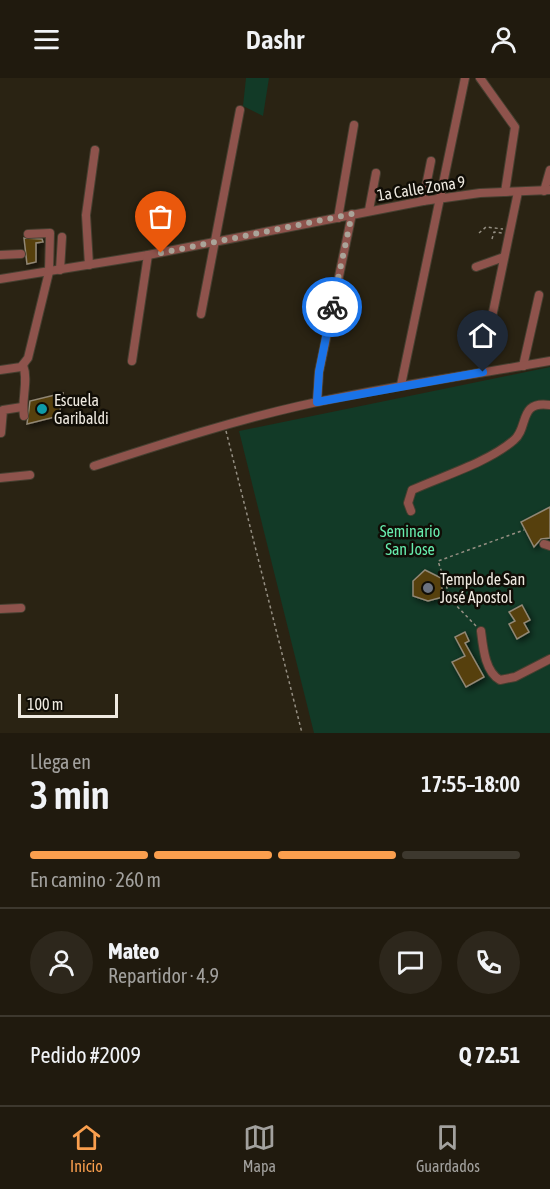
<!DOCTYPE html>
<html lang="es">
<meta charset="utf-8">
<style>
:root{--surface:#201a0e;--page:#2d271c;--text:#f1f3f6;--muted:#a2a19e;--line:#3d382e;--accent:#fa9f4e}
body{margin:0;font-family:"Asap Condensed",sans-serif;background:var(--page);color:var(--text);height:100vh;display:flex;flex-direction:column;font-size:22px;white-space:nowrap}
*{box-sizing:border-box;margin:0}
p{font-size:20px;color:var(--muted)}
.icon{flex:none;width:33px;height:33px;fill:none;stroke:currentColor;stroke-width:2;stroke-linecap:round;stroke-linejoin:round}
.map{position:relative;height:655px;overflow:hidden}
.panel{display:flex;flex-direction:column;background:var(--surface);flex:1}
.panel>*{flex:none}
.scale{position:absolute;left:18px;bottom:15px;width:100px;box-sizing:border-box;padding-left:6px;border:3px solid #efeae1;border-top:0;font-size:16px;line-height:21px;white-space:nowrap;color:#efeae1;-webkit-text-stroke:4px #100d06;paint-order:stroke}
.pin{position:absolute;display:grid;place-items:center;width:51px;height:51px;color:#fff;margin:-62px -26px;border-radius:50% 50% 50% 0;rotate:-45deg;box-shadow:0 0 6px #0007}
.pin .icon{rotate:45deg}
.courier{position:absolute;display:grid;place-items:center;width:60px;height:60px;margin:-30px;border:4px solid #1a73e8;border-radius:50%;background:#fff;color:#222;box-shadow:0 2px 8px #0007}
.headline em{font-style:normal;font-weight:600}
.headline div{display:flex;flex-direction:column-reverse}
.headline{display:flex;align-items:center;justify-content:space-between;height:102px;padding:0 30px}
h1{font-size:39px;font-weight:600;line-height:45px}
.bar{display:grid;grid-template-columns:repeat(4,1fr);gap:9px 6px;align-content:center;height:72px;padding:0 30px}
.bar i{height:8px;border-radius:4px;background:var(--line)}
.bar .current{background:var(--accent)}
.bar p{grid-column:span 4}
.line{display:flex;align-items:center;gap:15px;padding:0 30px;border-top:2px solid var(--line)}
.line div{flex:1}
.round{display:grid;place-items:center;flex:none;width:63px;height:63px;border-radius:32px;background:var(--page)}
header{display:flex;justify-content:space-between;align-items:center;height:78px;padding:0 30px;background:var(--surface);font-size:27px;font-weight:600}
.menu{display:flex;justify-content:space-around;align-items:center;height:84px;border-top:2px solid var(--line);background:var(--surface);font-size:16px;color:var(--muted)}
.menu a{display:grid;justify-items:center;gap:3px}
.menu .current{color:var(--accent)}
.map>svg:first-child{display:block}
</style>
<header><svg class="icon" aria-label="menu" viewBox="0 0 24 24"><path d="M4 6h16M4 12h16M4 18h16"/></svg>Dashr<svg class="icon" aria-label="person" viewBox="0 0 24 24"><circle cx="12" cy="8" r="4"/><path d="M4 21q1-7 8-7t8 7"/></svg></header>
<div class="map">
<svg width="550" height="655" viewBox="0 0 550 655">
<defs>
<filter id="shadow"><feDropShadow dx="2.5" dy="2.5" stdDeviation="3" flood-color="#0009"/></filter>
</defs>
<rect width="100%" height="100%" fill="#2a2313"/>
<g fill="#123a27">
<polygon points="246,0 269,0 263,38 243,28"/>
<polygon points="550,289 550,655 314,655 239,353"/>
</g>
<g fill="#56400d" stroke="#918775" stroke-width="1.5" filter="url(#shadow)">
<polygon points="24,160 42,161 43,164 36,165 36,184 27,186"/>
<polygon points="63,315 59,338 27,346 30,323"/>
<polygon points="550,429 550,460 541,461 534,469 521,444"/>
<polygon points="425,492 441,500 443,519 428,523 413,518 413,503"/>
<polygon points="522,527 530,542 524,545 529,554 517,561 509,546 515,543 509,534"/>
<polygon points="465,554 469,563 465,565 484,599 466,609 452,584 465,578 455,559"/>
</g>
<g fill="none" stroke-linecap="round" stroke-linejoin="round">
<defs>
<g id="minor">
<polyline points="480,0 515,49 505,114"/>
<polyline points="544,113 550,92"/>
<polyline points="423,123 431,83"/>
<polyline points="369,132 376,95"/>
<polyline points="338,140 354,47"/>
<polyline points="0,177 21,176"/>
<polyline points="89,187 86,137 95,72"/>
<polyline points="476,189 504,179"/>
<polyline points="60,192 62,159"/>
<polyline points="0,201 148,177 423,123 480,115 550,112"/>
<polyline points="201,236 240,32"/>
<polyline points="483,282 518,114"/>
<polyline points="132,283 148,177"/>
<path d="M 23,287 C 29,303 21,321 24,338"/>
<polyline points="523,288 539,217"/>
<polyline points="0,292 21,289 28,280 49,194 50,155 28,156"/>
<polyline points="401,307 465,0"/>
<polyline points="317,324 319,294 352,136"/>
<polyline points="1,355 3,332 22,329"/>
<path d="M 94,388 C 162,366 229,344 299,328 C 382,309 466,298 550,283"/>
<polyline points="0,400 30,397"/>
<path d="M 411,433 L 408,425 L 412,412 C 443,398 489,384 514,362 C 529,350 518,322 550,327"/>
<polyline points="544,466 550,468"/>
<polyline points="0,531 21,530"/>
<path d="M 481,553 C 483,569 485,594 500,602 L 515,599 L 550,581"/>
</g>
</defs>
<use href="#minor" stroke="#463f30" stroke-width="10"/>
<g stroke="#958f83" stroke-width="1.5" stroke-dasharray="3 3" stroke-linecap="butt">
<polyline points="479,155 486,149 503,151"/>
<polyline points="492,161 494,154 502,155"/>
<polyline points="226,353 302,655"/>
<polyline points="476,548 451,522 438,483 524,452"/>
</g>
<use href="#minor" stroke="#8e534c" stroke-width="8"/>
</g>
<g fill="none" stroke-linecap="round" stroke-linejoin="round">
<polyline stroke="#aaa499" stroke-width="6" stroke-dasharray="0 10.8" points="161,175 352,136 332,229"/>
<polyline stroke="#1a73e8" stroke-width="8" points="332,229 319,294 317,324 483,294"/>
</g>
<circle fill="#0f9aa8" stroke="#100d06" stroke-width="2" cx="42" cy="331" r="6"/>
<circle fill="#6b7280" stroke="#100d06" stroke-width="2" cx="428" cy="510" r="6"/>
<g text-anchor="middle" stroke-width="5" stroke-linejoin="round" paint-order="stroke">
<g font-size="16" fill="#efeae1" stroke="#100d06">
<text transform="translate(421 110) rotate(-9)" y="6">1a Calle Zona 9</text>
</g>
<g font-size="16" fill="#efeae1" stroke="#100d06" text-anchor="start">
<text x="54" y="328">Escuela<tspan x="54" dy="18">Garibaldi</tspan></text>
<text x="440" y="507">Templo de San<tspan x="440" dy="18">José Apostol</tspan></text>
</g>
<g font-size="16" fill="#66ecad" stroke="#100d06">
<text x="410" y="459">Seminario<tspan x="410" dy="18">San Jose</tspan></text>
</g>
</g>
</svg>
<div class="scale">100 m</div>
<div class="pin" style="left:161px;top:175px;background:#ea580c"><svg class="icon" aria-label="bag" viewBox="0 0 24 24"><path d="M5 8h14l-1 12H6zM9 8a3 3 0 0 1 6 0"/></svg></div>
<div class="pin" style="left:483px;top:294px;background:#1f2937"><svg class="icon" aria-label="home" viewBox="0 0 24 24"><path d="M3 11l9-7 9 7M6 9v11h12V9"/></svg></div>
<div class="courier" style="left:332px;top:229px"><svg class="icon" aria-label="bike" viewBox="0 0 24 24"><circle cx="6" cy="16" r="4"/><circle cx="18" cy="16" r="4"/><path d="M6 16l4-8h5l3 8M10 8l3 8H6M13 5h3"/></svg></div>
</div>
<section class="panel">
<div class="headline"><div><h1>3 min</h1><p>Llega en</p></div><em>17:55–18:00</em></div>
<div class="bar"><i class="current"></i><i class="current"></i><i class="current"></i><i></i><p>En camino · 260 m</p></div>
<div class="line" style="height:108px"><a class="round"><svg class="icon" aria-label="person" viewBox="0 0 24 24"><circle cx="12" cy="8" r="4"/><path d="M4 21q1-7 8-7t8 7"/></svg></a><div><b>Mateo</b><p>Repartidor · 4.9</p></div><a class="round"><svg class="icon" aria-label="chat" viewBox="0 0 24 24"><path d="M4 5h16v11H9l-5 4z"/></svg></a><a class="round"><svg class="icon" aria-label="phone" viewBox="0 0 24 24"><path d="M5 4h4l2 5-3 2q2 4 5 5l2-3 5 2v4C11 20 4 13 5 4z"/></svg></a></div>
<div class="line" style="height:78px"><div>Pedido #2009</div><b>Q 72.51</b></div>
</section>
<nav class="menu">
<a class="current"><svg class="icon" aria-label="home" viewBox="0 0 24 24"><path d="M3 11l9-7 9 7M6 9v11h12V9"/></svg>Inicio</a>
<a><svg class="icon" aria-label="map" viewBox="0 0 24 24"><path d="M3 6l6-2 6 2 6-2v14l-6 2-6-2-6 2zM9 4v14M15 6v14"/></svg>Mapa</a>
<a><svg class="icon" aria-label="saved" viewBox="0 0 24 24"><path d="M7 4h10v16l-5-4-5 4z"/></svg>Guardados</a>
</nav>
